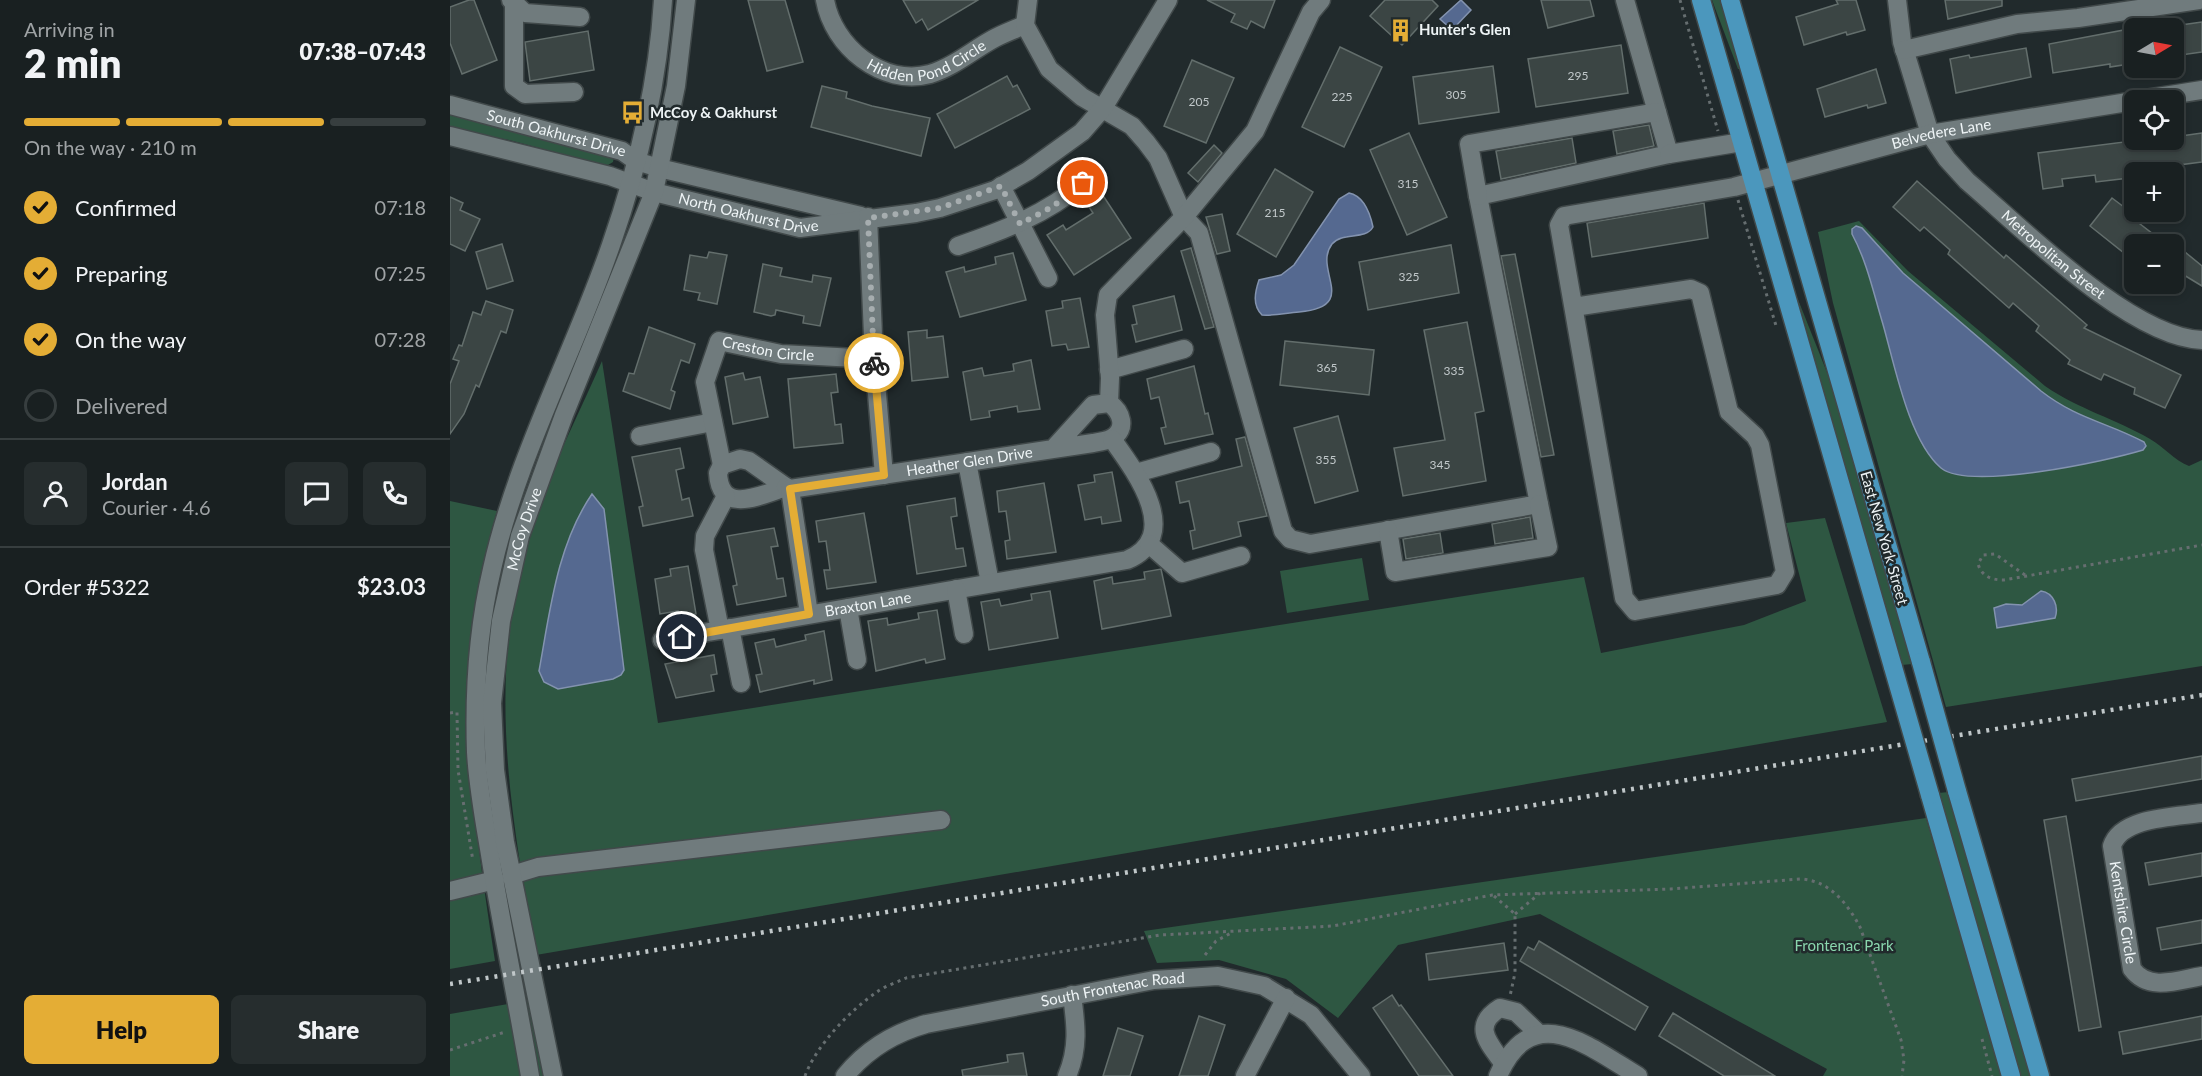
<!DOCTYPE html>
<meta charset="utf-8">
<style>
:root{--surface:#192021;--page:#262d2e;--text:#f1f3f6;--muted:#9fa3a5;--line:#373e3f;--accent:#e4ad35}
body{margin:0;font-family:Lato,sans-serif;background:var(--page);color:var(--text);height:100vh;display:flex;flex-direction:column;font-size:22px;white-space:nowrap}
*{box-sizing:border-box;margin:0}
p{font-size:20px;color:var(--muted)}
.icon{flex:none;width:33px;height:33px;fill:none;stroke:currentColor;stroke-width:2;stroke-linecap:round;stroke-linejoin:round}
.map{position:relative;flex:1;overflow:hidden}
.details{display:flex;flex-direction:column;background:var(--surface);width:450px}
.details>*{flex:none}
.needle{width:39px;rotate:80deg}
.controls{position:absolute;left:1674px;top:18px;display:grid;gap:12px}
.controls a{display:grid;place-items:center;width:60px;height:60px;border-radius:9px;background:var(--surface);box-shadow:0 3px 9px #0003,0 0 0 2px var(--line);font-size:30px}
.pin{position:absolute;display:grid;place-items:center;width:51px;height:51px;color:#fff;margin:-26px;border:3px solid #fff;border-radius:50%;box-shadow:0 2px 6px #0007}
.courier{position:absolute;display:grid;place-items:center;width:60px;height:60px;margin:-30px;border:4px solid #e4ad35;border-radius:50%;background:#fff;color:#222;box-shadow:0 2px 8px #0007}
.head em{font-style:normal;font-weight:800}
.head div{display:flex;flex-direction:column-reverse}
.head{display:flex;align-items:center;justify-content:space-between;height:102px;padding:0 24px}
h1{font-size:39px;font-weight:800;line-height:45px}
.bar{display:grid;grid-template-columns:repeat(4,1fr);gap:9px 6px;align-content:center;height:72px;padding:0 24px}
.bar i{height:8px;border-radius:4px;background:var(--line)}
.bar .on{background:var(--accent)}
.bar p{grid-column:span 4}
.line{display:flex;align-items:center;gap:15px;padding:0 24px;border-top:2px solid var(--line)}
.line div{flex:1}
.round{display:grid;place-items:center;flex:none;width:63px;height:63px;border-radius:9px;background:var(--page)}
ol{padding:0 24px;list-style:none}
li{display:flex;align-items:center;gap:18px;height:66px}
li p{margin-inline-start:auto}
li .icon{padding:6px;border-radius:50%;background:var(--accent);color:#111;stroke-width:4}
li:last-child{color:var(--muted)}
li i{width:33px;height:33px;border:3px solid var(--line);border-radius:50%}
.button{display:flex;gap:12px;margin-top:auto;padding:12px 24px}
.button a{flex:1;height:69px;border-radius:9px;background:var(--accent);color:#111;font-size:24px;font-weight:800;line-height:69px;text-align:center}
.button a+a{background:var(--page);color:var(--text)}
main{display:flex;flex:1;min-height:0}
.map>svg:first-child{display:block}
</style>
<main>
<section class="details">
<div class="head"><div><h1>2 min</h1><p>Arriving in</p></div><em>07:38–07:43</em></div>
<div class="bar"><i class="on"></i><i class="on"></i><i class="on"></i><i></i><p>On the way · 210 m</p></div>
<ol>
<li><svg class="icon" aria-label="check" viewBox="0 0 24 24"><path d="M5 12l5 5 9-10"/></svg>Confirmed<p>07:18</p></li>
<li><svg class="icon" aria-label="check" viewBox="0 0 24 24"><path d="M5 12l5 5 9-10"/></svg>Preparing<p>07:25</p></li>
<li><svg class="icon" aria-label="check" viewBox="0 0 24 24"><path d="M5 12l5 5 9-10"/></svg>On the way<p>07:28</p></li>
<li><i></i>Delivered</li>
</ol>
<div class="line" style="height:108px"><a class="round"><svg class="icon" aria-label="person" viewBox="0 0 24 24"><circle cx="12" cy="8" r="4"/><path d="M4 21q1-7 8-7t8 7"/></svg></a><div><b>Jordan</b><p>Courier · 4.6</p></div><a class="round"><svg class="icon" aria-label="chat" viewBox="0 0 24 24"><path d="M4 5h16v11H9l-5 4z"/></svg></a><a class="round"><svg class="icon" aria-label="phone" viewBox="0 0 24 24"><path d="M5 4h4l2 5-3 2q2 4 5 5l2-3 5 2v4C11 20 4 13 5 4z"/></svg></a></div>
<div class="line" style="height:78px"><div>Order #5322</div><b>$23.03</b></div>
<div class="button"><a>Help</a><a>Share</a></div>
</section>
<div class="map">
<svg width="1752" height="1076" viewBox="0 0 1752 1076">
<rect width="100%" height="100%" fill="#212a2c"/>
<g fill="#2e5742">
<polygon points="1262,0 1270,0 1290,69 1288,69"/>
<polygon points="0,111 164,156 163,162 158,165 150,164 59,140 0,129"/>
<path d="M 1409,221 L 1458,271 L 1595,386 C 1628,409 1666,419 1700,439 C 1714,447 1724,460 1739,466 L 1752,460 L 1752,666 L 1496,707 L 1383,303 L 1368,232 Z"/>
<polygon points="1347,297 1380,380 1462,664 1452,665"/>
<path d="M 152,361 L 208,723 L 1134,577 L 1151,653 L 1294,625 L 1356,601 L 1336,523 L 1375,518 L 1437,722 L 86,955 C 60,812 35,672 81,529 C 99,471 128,416 152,361 Z"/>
<path d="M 0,501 L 47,511 C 0,670 21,802 45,961 L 0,969 Z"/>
<polygon points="912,558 919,600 837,613 830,571"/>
<polygon points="1499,792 1580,1076 1570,1076 1488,793"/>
<polygon points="1476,818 1553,1076 1373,1076 1377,1069 1090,914 948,945 888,1018 836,979 769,960 707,963 694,931"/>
<polygon points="75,1001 79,1001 94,1076 89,1076"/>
<polygon points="58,1004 72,1076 0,1076 0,1014"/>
</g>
<g fill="#556990" stroke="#8393af" stroke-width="1.5">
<polygon points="1011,0 1021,10 1002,30 990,19"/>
<path d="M 899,193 C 914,196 920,213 923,227 C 915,241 893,231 882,244 C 862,270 911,306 849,312 C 836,313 824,316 812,315 C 802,305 805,292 809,280 L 831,275 L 844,265 L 889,199 Z"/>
<path d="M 1406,226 L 1412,228 L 1453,273 L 1591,391 C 1627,419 1656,422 1694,442 L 1696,446 L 1693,450 C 1657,461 1519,491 1491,468 C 1458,440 1444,361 1432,321 C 1423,291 1417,262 1402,234 L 1402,229 Z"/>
<path d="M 142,494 L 154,509 L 174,670 L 171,675 L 163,679 L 108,689 L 94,682 L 89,671 C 100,611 107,545 142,494 Z"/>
<path d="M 1591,591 C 1604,593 1609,607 1605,618 L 1547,628 L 1544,608 L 1556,604 L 1572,605 Z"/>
</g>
<g fill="#3b4544" stroke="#636e6c" stroke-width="1.5">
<polygon points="19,0 24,0 47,60 12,74 0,43 0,7"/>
<polygon points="298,0 335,0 353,62 317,71"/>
<polygon points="453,0 528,0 478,30 472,19 466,23"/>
<polygon points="757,0 825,0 814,28 801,21 797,29 781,22 785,14"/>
<polygon points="935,0 982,0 988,6 952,45 920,16"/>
<polygon points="1091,0 1140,0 1144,16 1098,28"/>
<polygon points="1386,0 1406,0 1415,30 1397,35 1396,32 1354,45 1346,17 1388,4"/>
<polygon points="1495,0 1552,0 1552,6 1498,19"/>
<polygon points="1752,22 1752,52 1724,56 1724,26"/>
<polygon points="1674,30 1679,64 1660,67 1660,64 1603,73 1599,44"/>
<polygon points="138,31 144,70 80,81 75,42"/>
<polygon points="1171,45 1178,93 1086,107 1078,59"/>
<polygon points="890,47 932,67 894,147 852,127"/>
<polygon points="1576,48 1581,77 1506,93 1500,59 1519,55 1520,58"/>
<polygon points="742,60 784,78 756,143 714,126"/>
<polygon points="1043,66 1049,112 969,124 963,77"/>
<polygon points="1426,69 1436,103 1418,108 1417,105 1375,117 1367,89"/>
<polygon points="557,76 563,87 567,85 580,109 505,148 487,114"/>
<polygon points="372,86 397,92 396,98 422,106 480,118 471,156 361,127"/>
<polygon points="1199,125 1204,146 1167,154 1163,131"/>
<polygon points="959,133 997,217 957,235 920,150"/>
<polygon points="1752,133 1752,162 1729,165 1730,172 1678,172 1679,178 1646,182 1645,175 1612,179 1613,186 1593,189 1588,153 1674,142 1674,144 1724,140 1724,137"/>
<polygon points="1122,138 1126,163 1051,179 1046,151"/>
<polygon points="764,145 772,153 748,182 738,173"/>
<polygon points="825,169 863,192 826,257 787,234"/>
<polygon points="1467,181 1554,258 1556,255 1637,325 1634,328 1731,375 1715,408 1684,394 1685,388 1654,374 1651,380 1618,364 1620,360 1586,331 1589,326 1563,303 1559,308 1498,254 1500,250 1474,227 1470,231 1443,207"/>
<polygon points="0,197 13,203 10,210 30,219 15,251 0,244"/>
<polygon points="654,197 681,238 624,275 597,235 613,225 616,230 643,213 639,207"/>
<polygon points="1662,198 1687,217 1685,220 1716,244 1684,244 1684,261 1640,226"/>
<polygon points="1254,203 1258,238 1142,257 1137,223"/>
<polygon points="772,214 780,251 767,254 756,217"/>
<polygon points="1724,243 1752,266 1752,286 1724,269"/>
<polygon points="52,244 63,281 37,289 26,252"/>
<polygon points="1001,245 1009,293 918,310 909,262"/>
<polygon points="741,248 764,327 755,329 731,251"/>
<polygon points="259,252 277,255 267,304 248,300 250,293 234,290 240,255 257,258"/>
<polygon points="563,253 576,300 510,317 496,272 514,267 515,272 546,264 545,257"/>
<polygon points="1065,254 1104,455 1091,457 1051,256"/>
<polygon points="313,264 332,268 330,276 362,282 363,275 381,278 370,326 353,323 354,316 326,310 325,315 321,316 304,312"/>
<polygon points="724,296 732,330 686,342 682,325 687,324 683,306"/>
<polygon points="630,298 639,347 618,350 616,344 602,346 596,311 613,308 612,301"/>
<polygon points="36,301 63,310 56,333 51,331 29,387 26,385 14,414 0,434 0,384 9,361 3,359 9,345 12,346 23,312 31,315"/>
<polygon points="1017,322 1034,411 1025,413 1036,481 953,496 944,448 995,440 974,330"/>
<polygon points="199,327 245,344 239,363 231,360 221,390 225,392 220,409 173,391 179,373 184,374"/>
<polygon points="477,330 477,338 493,336 498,377 462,381 458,332"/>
<polygon points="835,341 924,350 919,395 830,385"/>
<polygon points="581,360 590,409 568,412 567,406 539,411 540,417 521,420 513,372 532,368 534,376 564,371 563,364"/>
<polygon points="744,366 755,414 758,413 763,434 715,444 711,428 716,427 709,397 701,399 697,379"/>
<polygon points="293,373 295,380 310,377 318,417 283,424 275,377"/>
<polygon points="386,374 388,392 381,393 385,425 391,424 393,443 344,448 338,379"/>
<polygon points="888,416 908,491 865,503 844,428"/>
<polygon points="795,437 817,516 788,522 791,536 743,549 740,531 745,530 739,501 730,503 726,482 792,466 786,439"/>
<polygon points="230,448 234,468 226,470 232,500 239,498 243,516 193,526 189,507 193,506 182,457"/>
<polygon points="662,472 671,521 652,524 651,517 635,520 628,485 645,482 644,475"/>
<polygon points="594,483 606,552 557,559 555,541 560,540 556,511 549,512 547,491"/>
<polygon points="505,498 507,516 501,517 506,549 513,548 516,566 467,574 457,506"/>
<polygon points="414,513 426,582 377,589 374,570 380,570 376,541 369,542 366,521"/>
<polygon points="1080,517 1083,538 1045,544 1042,524"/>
<polygon points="324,528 328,546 321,547 327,579 333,578 336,596 287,605 283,586 287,585 277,536"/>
<polygon points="990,533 993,553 956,559 953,539"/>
<polygon points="238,566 246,614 228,617 228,611 210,614 205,579 221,576 220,569"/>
<polygon points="711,569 721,616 652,629 644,581 662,577 663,584 695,579 694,572"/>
<polygon points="600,591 608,638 539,650 531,602 549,599 551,606 582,600 581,594"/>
<polygon points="487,610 495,659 476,663 475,659 426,671 418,621 437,618 438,625 469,619 468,613"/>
<polygon points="374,631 382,680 364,684 364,680 310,692 306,675 312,674 305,643 324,639 326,647 356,640 355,635"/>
<polygon points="264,655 267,674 261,675 264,691 226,698 215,664"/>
<polygon points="1752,756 1752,779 1626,801 1622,779"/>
<polygon points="1616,816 1651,1027 1629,1031 1594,820"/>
<polygon points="1752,853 1752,876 1699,885 1695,863"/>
<polygon points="1752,920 1752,943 1711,950 1707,928"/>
<polygon points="1089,941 1198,1007 1185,1030 1070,961 1078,947 1084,950"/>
<polygon points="1054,943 1058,970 979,980 976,954"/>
<polygon points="942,995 949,1006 951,1005 1003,1076 969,1076 923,1008"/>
<polygon points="1223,1013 1325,1076 1274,1076 1209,1036"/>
<polygon points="749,1016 775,1025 758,1076 729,1076"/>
<polygon points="1752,1016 1752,1039 1673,1054 1669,1032"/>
<polygon points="668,1028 693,1036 680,1076 653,1076"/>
<polygon points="573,1053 577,1076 513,1076 512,1070 558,1062 557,1055"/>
</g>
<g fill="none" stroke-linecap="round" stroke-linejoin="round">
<defs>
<g id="minor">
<polyline points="61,0 75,13 130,17"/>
<path id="s1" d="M 375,0 C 383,46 432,87 480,74 C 504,67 524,49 545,38 C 555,33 565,29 575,25"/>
<polyline points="578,0 575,25 599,69 632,97 682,126 696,142 708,158 734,217 749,233 833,531 840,539 860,544 1089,504 1028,196 1219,154 1175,0"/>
<path id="s2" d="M 1447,0 L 1452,42 L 1480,134 L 1497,159 L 1517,181 C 1571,227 1681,338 1752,340"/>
<polyline points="64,3 64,86 75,94 124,92"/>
<polyline points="1454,50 1567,24 1628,18 1749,0"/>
<polyline points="1688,100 1752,90"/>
<path id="s3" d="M 0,105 L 172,151 L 186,161 L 209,168 L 411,216"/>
<path id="s4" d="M 0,136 L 160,176 L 204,192 L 350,228 L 466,213 L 490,208 L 545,190 L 578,171 L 632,132 L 653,108 L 718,0"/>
<polyline points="1219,154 1292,142"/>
<polyline points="551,186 598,278"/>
<polyline points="1028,196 1019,144 1207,112"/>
<polyline points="418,217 424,359 434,475"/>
<path d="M 508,246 C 555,230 596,214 633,183"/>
<path id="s5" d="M 1124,307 L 1241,289 L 1250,293 L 1279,412 L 1305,436 L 1310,445 L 1335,572 L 1327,585 L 1185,611 L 1174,598 L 1109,225 L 1114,216 L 1284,187 L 1480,134 L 1684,101"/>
<polyline points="659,370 734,349"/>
<polyline points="659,403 660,378 655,315 658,295 734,217 805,131 861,12 871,0"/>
<polyline points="190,436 263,422"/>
<path d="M 290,459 L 299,461 L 336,487 C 311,495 270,516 268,473 L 272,465 Z"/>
<polyline points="517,462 540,583"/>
<path id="s6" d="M 272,465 L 255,382 L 269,341 L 331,354 L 424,359"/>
<polyline points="686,473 761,452"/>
<path id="s7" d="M 336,487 L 340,489 L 643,443 C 649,442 657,441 662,438 C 678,429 671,411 659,403 L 643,405 L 604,448"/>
<polyline points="340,489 359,614"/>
<path id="s8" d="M 276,496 L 255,536 L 254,550 L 270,630 L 677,560 C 734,536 685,471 662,439"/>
<polyline points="938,530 945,572 1098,547 1089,504"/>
<polyline points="699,544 732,573 791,556"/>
<polyline points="506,589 514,634"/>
<polyline points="398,608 407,660"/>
<polyline points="280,628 291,683"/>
<polyline points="212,640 270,630"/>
<path id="s9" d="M 1752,813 C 1725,817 1671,817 1662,846 L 1682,969 C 1699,992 1728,980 1752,976"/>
<polyline points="62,875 88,867 491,820"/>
<polyline points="0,891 45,880"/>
<path d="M 1053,1063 C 1039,1043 1021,1026 1050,1008 L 1066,1012 L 1088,1033"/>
<path d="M 80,1076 C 68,1006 54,937 42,867 C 36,829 28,790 26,752 C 24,691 28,628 42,569 C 67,456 124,353 161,245 C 188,167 208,83 213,0"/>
<path id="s10" d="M 103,1076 L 55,842 L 45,770 L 42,703 L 51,621 L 70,536 L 114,415 L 204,192 L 226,86 L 236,0"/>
<path id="s11" d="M 395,1076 C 416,1050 444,1033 476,1024 L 704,980 L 768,976 L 814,986 L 861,1015 L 911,1076"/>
<path d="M 617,1076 C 629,1048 626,1025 622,995"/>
<polyline points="795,1076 836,998"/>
<path d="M 1048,1076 C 1082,999 1137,1045 1188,1076"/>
</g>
<g id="major">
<polyline points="1251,0 1443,667"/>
<polyline points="1280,0 1471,662"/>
<polyline points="1507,791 1590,1076"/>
<polyline points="1480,795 1561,1076"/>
</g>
</defs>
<use href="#minor" stroke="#41494a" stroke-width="21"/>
<use href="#major" stroke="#41494a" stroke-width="21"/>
<g stroke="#666e70" stroke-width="3" stroke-dasharray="3 4.5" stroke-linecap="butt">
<polyline points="1230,0 1268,131"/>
<polyline points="1288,200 1327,329"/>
<path d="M 1575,575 L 1545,554 L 1533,555 L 1528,564 C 1532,577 1542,580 1554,580 L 1752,545"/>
<polyline points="0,713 7,712 8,770 23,861"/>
<polyline points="1044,896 1065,914 1065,973 1060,996"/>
<polyline points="1065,914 1090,893"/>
<polyline points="755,955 766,941 783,932"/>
<polyline points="1532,1039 1542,1076"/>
<polyline points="0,1050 55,1032"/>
<path d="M 355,1076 C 366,1046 400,1010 427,992 C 435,986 447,982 456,978 L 710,935 L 883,926 L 1042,895 L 1221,889 L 1350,879 C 1379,880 1397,903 1410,927 L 1451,1040 L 1454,1060 L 1452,1076"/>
</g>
<use href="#minor" stroke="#707b7d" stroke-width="18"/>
<use href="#major" stroke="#4b97bd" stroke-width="18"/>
<polyline stroke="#c0c7c9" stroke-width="4.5" stroke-dasharray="3 6" stroke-linecap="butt" points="0,984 1752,695"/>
<defs>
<g id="major-bridge">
<polyline points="1471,662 1507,791"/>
<polyline points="1443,667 1480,795"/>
</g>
</defs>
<use href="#major-bridge" stroke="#41494a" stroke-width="21" stroke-linecap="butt"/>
<use href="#major-bridge" stroke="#4b97bd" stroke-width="18"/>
</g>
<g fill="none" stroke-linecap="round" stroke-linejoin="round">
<polyline stroke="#a6adaf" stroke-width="6" stroke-dasharray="0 10.8" points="424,363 418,218 490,208 551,186 570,224 602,207 633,183"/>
<polyline stroke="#e4ad35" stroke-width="8" points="232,637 359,614 340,489 434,475 424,363"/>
</g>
<defs>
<symbol id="building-bare" viewBox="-9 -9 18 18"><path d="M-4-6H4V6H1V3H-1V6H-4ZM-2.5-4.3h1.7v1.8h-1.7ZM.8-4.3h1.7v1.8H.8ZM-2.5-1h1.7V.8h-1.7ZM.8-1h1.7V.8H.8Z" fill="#e4ad35" stroke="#212a2c" stroke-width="2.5" paint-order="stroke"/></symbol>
<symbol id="bus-bare" viewBox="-9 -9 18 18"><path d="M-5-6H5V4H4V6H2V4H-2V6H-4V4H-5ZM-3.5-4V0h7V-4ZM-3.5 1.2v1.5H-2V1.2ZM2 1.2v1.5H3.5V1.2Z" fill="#e4ad35" stroke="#212a2c" stroke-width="2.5" paint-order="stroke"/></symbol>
</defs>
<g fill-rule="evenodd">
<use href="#building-bare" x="934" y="14" width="33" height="33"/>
<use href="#bus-bare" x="166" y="96" width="33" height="33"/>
</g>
<g text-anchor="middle" stroke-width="5" stroke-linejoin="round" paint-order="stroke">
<g font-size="12" fill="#c1c8ca">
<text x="1128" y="80">295</text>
<text x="1006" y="99">305</text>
<text x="892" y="101">225</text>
<text x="749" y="106">205</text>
<text x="958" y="188">315</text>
<text x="825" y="217">215</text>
<text x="959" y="281">325</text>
<text x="877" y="372">365</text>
<text x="1004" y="375">335</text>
<text x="876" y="464">355</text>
<text x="990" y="469">345</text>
</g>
<g font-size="15" font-weight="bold" fill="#eef4f6" stroke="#212a2c" text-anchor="start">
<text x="969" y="35">Hunter's Glen</text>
<text x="200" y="118">McCoy &amp; Oakhurst</text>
</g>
<g font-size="15" fill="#eef4f6" stroke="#212a2c">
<text dy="5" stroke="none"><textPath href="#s1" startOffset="142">Hidden Pond Circle</textPath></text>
<text dy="5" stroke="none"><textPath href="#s5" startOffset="1378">Belvedere Lane</textPath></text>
<text dy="5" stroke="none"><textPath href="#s3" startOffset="110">South Oakhurst Drive</textPath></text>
<text dy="5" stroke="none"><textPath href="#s4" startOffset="309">North Oakhurst Drive</textPath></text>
<text dy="5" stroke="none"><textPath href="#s2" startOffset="312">Metropolitan Street</textPath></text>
<text dy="5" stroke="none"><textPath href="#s6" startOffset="178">Creston Circle</textPath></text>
<text dy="5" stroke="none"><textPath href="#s7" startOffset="186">Heather Glen Drive</textPath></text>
<text dy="5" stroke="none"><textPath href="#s10" startOffset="556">McCoy Drive</textPath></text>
<text transform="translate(1434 538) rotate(74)" y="5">East New York Street</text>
<text dy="5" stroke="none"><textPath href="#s8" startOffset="291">Braxton Lane</textPath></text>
<text dy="5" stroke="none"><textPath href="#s9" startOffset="168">Kentshire Circle</textPath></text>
<text dy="5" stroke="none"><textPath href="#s11" startOffset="288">South Frontenac Road</textPath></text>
</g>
<g font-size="15" fill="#8ad7ae" stroke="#212a2c">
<text x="1394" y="951">Frontenac Park</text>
</g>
</g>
</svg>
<div class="controls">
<a><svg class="needle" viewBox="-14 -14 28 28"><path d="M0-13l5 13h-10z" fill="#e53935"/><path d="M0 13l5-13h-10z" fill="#9fa3a5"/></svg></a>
<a><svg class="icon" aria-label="locate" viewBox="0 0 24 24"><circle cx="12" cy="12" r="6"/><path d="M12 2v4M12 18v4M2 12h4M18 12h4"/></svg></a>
<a>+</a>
<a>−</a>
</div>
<div class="pin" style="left:633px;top:183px;background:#ea580c"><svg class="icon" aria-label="bag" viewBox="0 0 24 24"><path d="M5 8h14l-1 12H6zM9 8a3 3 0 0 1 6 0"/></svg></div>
<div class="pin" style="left:232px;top:637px;background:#1f2937"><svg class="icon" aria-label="home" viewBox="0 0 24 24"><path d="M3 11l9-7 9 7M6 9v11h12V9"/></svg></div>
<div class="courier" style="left:424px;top:363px"><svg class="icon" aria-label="bike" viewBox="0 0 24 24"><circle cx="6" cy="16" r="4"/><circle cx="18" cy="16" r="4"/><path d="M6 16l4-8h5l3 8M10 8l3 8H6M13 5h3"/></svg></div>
</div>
</main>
